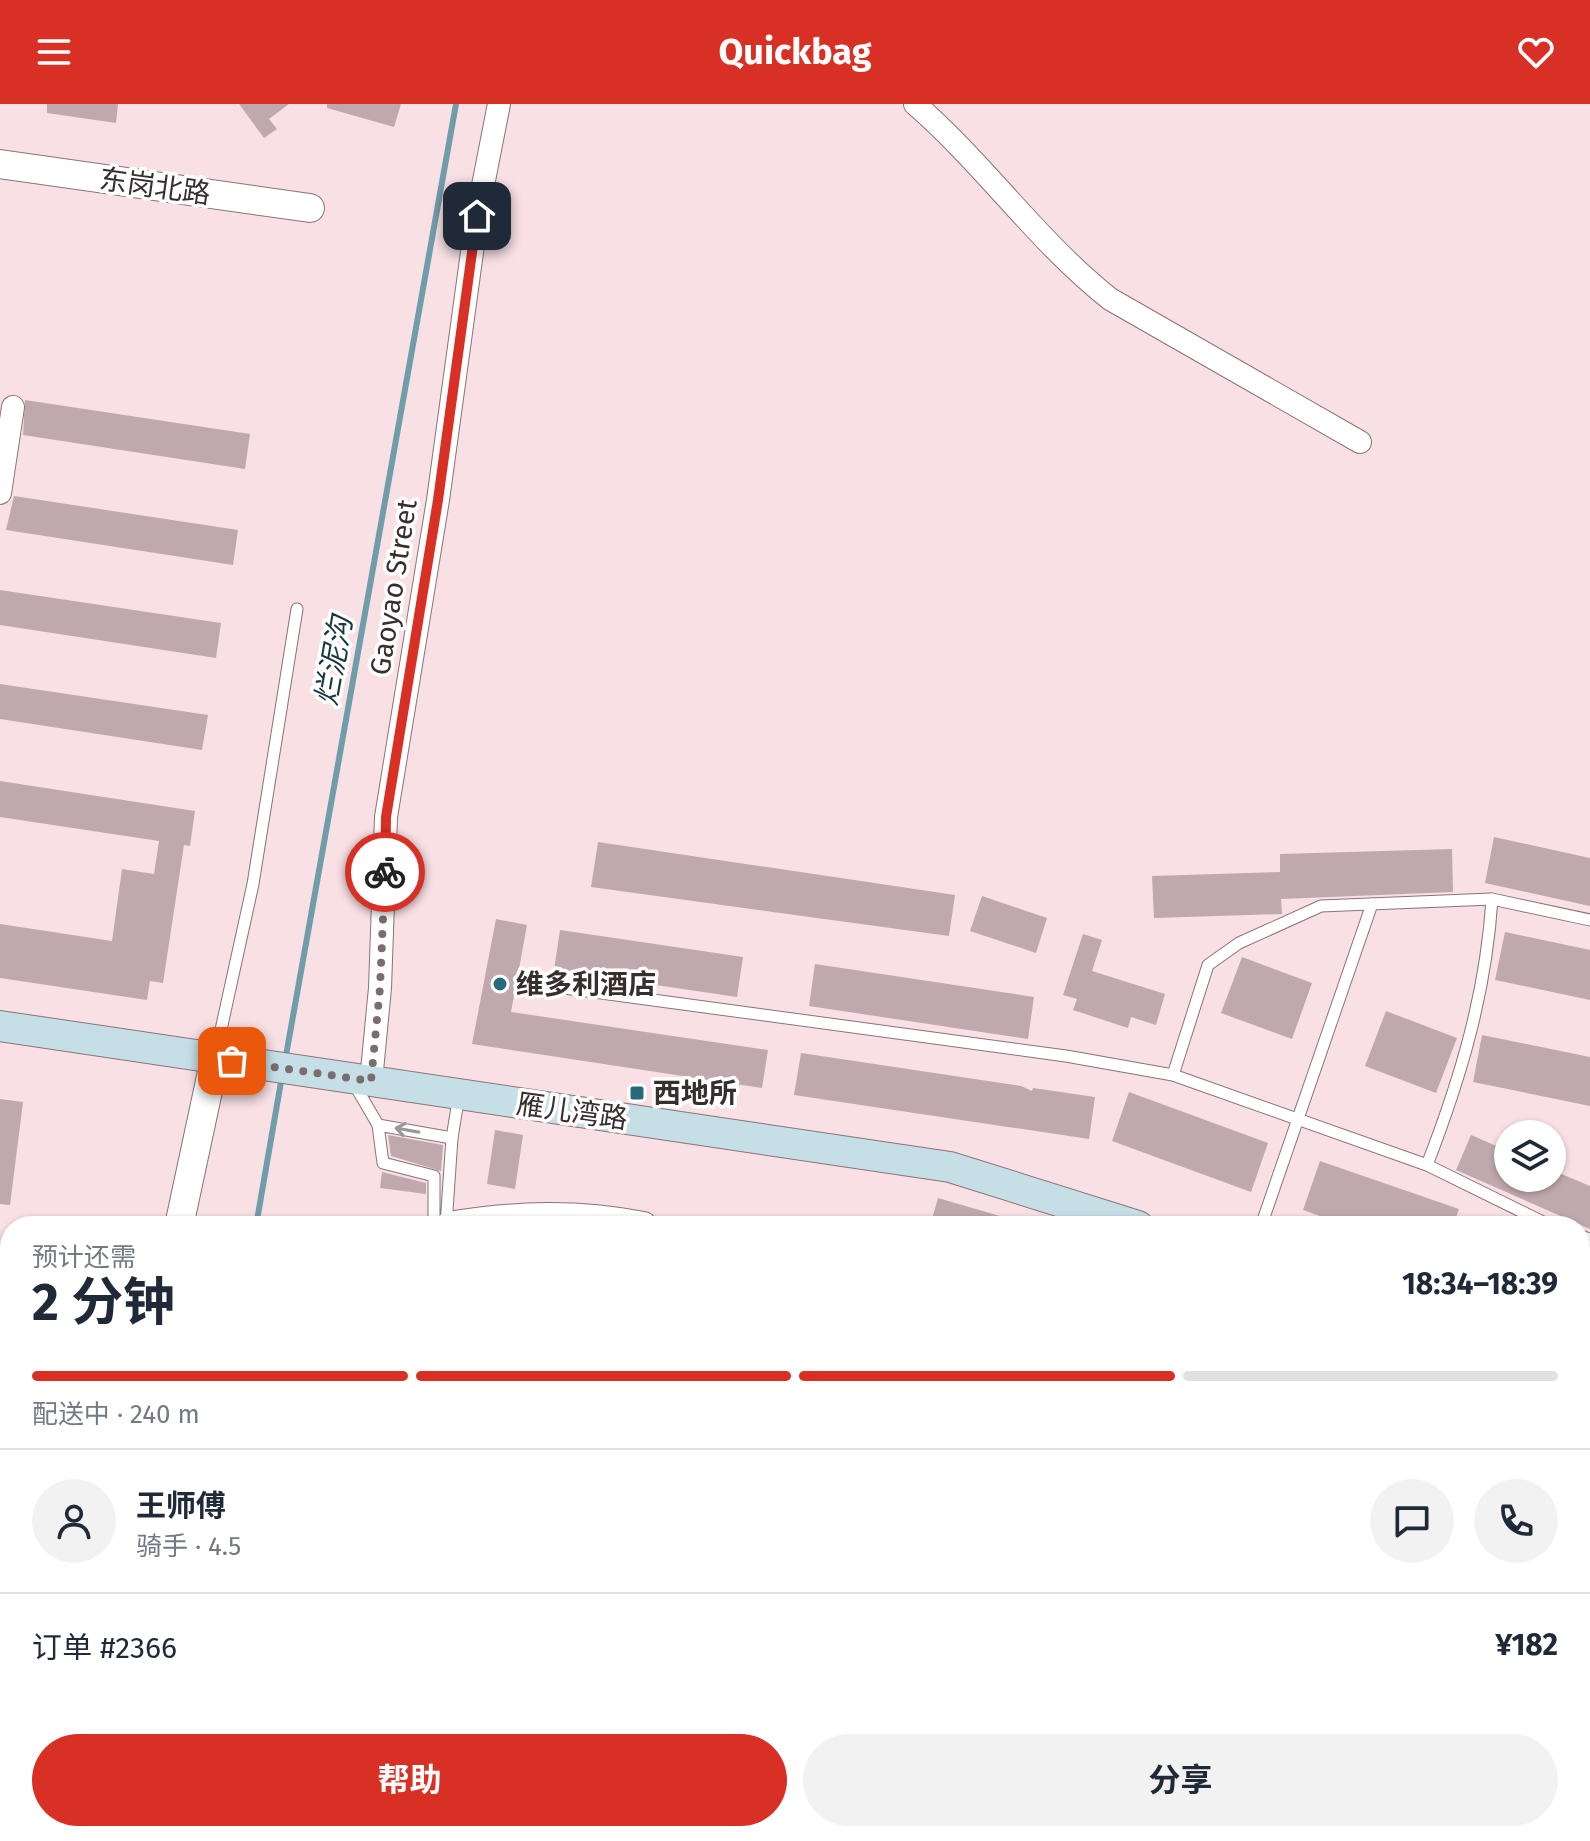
<!DOCTYPE html>
<html lang="zh">
<meta charset="utf-8">
<style>
:root{--surface:#fff;--page:#f2f2f3;--text:#1f2937;--muted:#747a83;--line:#e0e1e3;--accent:#d93025}
body{margin:0;font-family:"Fira Sans","Noto Sans SC",sans-serif;background:var(--page);color:var(--text);height:100vh;display:flex;flex-direction:column;font-size:30px;white-space:nowrap}
*{box-sizing:border-box;margin:0}
p{font-size:26px;color:var(--muted)}
.icon{flex:none;width:44px;height:44px;fill:none;stroke:currentColor;stroke-width:2;stroke-linecap:round;stroke-linejoin:round}
.map{position:relative;flex:1;overflow:hidden}
.drawer{position:absolute;left:0px;top:1112px;width:1590px;height:626px;display:flex;flex-direction:column;background:var(--surface);border-radius:32px 32px 0 0;box-shadow:0 2px 6px #0004}
.drawer>*{flex:none}
.fabs{position:absolute;left:1494px;top:1016px;display:grid;gap:16px}
.fabs a{display:grid;place-items:center;width:72px;height:72px;border-radius:50%;background:var(--surface);box-shadow:0 2px 6px #0004;font-size:40px}
.pin{position:absolute;display:grid;place-items:center;width:68px;height:68px;color:#fff;margin:-34px;border-radius:16px;box-shadow:0 4px 12px #0006}
.courier{position:absolute;display:grid;place-items:center;width:80px;height:80px;margin:-40px;border:6px solid #d93025;border-radius:50%;background:#fff;color:#222;box-shadow:0 2px 10px #0007}
.summary em{font-style:normal;font-weight:700}
.summary div{display:flex;flex-direction:column-reverse}
.summary{display:flex;align-items:center;justify-content:space-between;height:136px;padding:0 32px}
h1{font-size:52px;font-weight:700;line-height:60px}
.bar{display:grid;grid-template-columns:repeat(4,1fr);gap:12px 8px;align-content:center;height:96px;padding:0 32px}
.bar i{height:10px;border-radius:6px;background:var(--line)}
.bar .active{background:var(--accent)}
.bar p{grid-column:span 4}
.line{display:flex;align-items:center;gap:20px;padding:0 32px;border-top:2px solid var(--line)}
.line div{flex:1}
.round{display:grid;place-items:center;flex:none;width:84px;height:84px;border-radius:42px;background:var(--page)}
.button{display:flex;gap:16px;margin-top:auto;padding:16px 32px}
.button a{flex:1;height:92px;border-radius:48px;background:var(--accent);color:#fff;font-size:32px;font-weight:700;line-height:92px;text-align:center}
.button a+a{background:var(--page);color:var(--text)}
header{display:flex;justify-content:space-between;align-items:center;height:104px;padding:0 32px;background:var(--accent);color:#fff;font-size:36px;font-weight:700}
.map>svg:first-child{display:block}
</style>
<header><svg class="icon" aria-label="menu" viewBox="0 0 24 24"><path d="M4 6h16M4 12h16M4 18h16"/></svg>Quickbag<svg class="icon" aria-label="heart" viewBox="0 0 24 24"><path d="M12 20l-8-8c-3-5 5-10 8-4 3-6 11-1 8 4z"/></svg></header>
<div class="map">
<svg width="1590" height="1737" viewBox="0 0 1590 1737">
<rect width="100%" height="100%" fill="#f8e0e5"/>
<g fill="#89ccdf" stroke="#709daa" stroke-width="2">
<polygon points="10,1421 10,1476 0,1479 0,1425"/>
<polygon points="1445,1728 1536,1728 1551,1737 1460,1737"/>
</g>
<g fill="none" stroke-linecap="round" stroke-linejoin="round">
<g stroke="#709daa" stroke-width="6">
<polyline points="285,957 456,0"/>
<polyline points="256,1122 282,972"/>
</g>
</g>
<g fill="#c0a9ae">
<polygon points="47,0 118,0 116,19 47,9"/>
<polygon points="239,0 289,0 269,15 277,25 264,34"/>
<polygon points="327,0 401,0 394,23 327,4"/>
<polygon points="25,296 250,330 245,365 23,331"/>
<polygon points="14,392 238,426 233,461 6,426"/>
<polygon points="0,486 221,519 216,554 0,521"/>
<polygon points="0,580 208,611 202,646 0,615"/>
<polygon points="0,677 195,707 190,742 184,741 163,879 150,877 147,896 0,874 0,820 112,837 122,765 154,770 159,737 0,713"/>
<polygon points="1494,733 1590,754 1590,802 1485,779"/>
<polygon points="598,738 955,791 949,832 591,783"/>
<polygon points="1452,745 1453,788 1281,795 1282,810 1154,814 1152,772 1280,768 1280,750"/>
<polygon points="982,792 1047,814 1036,849 970,827"/>
<polygon points="496,815 527,821 511,908 768,946 762,984 472,940"/>
<polygon points="560,826 743,853 737,893 554,866"/>
<polygon points="1505,828 1590,846 1590,896 1495,876"/>
<polygon points="1083,830 1102,836 1092,867 1165,890 1156,921 1131,913 1128,924 1073,906 1077,895 1063,891"/>
<polygon points="1242,853 1312,879 1292,935 1221,909"/>
<polygon points="815,860 1034,893 1028,935 809,902"/>
<polygon points="1386,907 1457,934 1436,989 1365,962"/>
<polygon points="1482,931 1590,953 1590,1002 1473,978"/>
<polygon points="801,949 1021,982 1032,987 1033,984 1095,993 1089,1035 794,991"/>
<polygon points="1129,988 1268,1039 1251,1088 1112,1037"/>
<polygon points="0,995 23,998 10,1101 0,1100"/>
<polygon points="495,1026 523,1031 515,1085 487,1080"/>
<polygon points="388,1031 443,1041 441,1067 391,1052"/>
<polygon points="1471,1031 1508,1047 1508,1074 1552,1074 1552,1066 1590,1082 1590,1125 1456,1066"/>
<polygon points="1320,1057 1459,1105 1453,1122 1348,1122 1303,1106"/>
<polygon points="382,1068 426,1079 426,1090 380,1084"/>
<polygon points="938,1094 1021,1118 1020,1122 930,1122"/>
</g>
<g fill="none" stroke-linecap="round" stroke-linejoin="round">
<defs>
<g id="service">
<polyline points="557,883 1066,952 1173,971 1427,1061 1551,1122"/>
<polyline points="215,953 253,780 297,505"/>
<polyline points="1173,971 1208,861 1239,839 1321,802 1492,795 1590,816"/>
<polyline points="353,978 378,1021"/>
<polyline points="452,1034 459,991"/>
<path d="M 1427,1061 C 1461,973 1486,889 1492,795"/>
<polyline points="434,1122 434,1072 383,1059 378,1021 452,1034 446,1121"/>
<polyline points="1261,1122 1372,800"/>
<polyline points="1580,1132 1590,1135"/>
<polyline points="1206,1737 1211,1728"/>
</g>
<polyline id="pedestrian" points="704,1728 707,1737"/>
<g id="minor">
<path d="M 915,0 C 985,61 1037,137 1110,195 L 1360,338"/>
<polyline points="0,389 13,303"/>
<polyline points="371,977 380,884 386,713 438,396 477,112 499,0"/>
</g>
<g id="tertiary">
<polyline points="0,60 310,104"/>
<polyline points="179,1122 215,954"/>
<path d="M 449,1122 C 515,1111 577,1109 643,1122"/>
<polyline points="0,1265 10,1262"/>
<polyline points="0,1605 10,1602"/>
<polyline points="1580,1634 1590,1640"/>
<polyline points="1340,1728 1356,1737"/>
</g>
<g id="secondary">
<polyline points="0,922 950,1063 1138,1122"/>
<polyline points="1580,1277 1590,1283"/>
</g>
</defs>
<use href="#service" stroke="#897378" stroke-width="13"/>
<use href="#pedestrian" stroke="#897378" stroke-width="18"/>
<use href="#minor" stroke="#897378" stroke-width="24"/>
<use href="#tertiary" stroke="#897378" stroke-width="30"/>
<use href="#secondary" stroke="#897378" stroke-width="32"/>
<g stroke="#bca9ac" stroke-width="3" stroke-dasharray="2 6" stroke-linecap="butt">
<polyline points="0,1406 10,1398"/>
<polyline points="447,1728 448,1737"/>
<polyline points="644,1728 647,1737"/>
<polyline points="821,1737 825,1728"/>
<polyline points="949,1737 953,1728"/>
</g>
<use href="#service" stroke="#fff" stroke-width="11"/>
<use href="#pedestrian" stroke="#fff" stroke-width="16"/>
<use href="#minor" stroke="#fff" stroke-width="22"/>
<use href="#tertiary" stroke="#fff" stroke-width="28"/>
<use href="#secondary" stroke="#c6dfe6" stroke-width="30"/>
</g>
<defs><path id="oneway-shaft" d="M-6 0H5M1.5-3L5.5 0L1.5 3" fill="none" stroke-width="1.6" stroke-linecap="round" stroke-linejoin="round" transform="scale(2)"/></defs>
<use stroke="#9b9697" href="#oneway-shaft" transform="translate(407 1026) rotate(-170)"/>
<g fill="none" stroke-linecap="round" stroke-linejoin="round">
<polyline stroke="#7b6c6f" stroke-width="8" stroke-dasharray="0 14.4" points="232,957 371,977 380,884 385,768"/>
<polyline stroke="#d93025" stroke-width="10" points="385,768 386,713 438,396 477,112"/>
</g>
<g fill="#266a7b" stroke="#fff" stroke-width="3">
<circle cx="500" cy="880" r="8"/>
<rect x="629" y="981" width="16" height="16" rx="4"/>
</g>
<g text-anchor="middle" stroke-width="7" stroke-linejoin="round" paint-order="stroke">
<g font-size="28" fill="#372e2f" stroke="#fff">
<text transform="translate(155 82) rotate(8)" y="10">东岗北路</text>
<text transform="translate(393 483) rotate(-81)" y="10">Gaoyao Street</text>
<text transform="translate(572 1007) rotate(8)" y="10">雁儿湾路</text>
</g>
<g font-size="28" font-weight="bold" fill="#372e2f" stroke="#fff" text-anchor="start">
<text x="516" y="890">维多利酒店</text>
<text x="653" y="999">西地所</text>
</g>
<g font-size="30" font-style="italic" fill="#193942" stroke="#fff">
<text transform="translate(334 557) rotate(-80)" y="10">烂泥沟</text>
</g>
</g>
</svg>
<div class="fabs">
<a><svg class="icon" aria-label="layers" viewBox="0 0 24 24"><path d="M12 4l9 5-9 5-9-5zM3 14l9 5 9-5"/></svg></a>
</div>
<div class="pin" style="left:232px;top:957px;background:#ea580c"><svg class="icon" aria-label="bag" viewBox="0 0 24 24"><path d="M5 8h14l-1 12H6zM9 8a3 3 0 0 1 6 0"/></svg></div>
<div class="pin" style="left:477px;top:112px;background:#1f2937"><svg class="icon" aria-label="home" viewBox="0 0 24 24"><path d="M3 11l9-7 9 7M6 9v11h12V9"/></svg></div>
<div class="courier" style="left:385px;top:768px"><svg class="icon" aria-label="bike" viewBox="0 0 24 24"><circle cx="6" cy="16" r="4"/><circle cx="18" cy="16" r="4"/><path d="M6 16l4-8h5l3 8M10 8l3 8H6M13 5h3"/></svg></div>
<section class="drawer">
<div class="summary"><div><h1>2 分钟</h1><p>预计还需</p></div><em>18:34–18:39</em></div>
<div class="bar"><i class="active"></i><i class="active"></i><i class="active"></i><i></i><p>配送中 · 240 m</p></div>
<div class="line" style="height:144px"><a class="round"><svg class="icon" aria-label="person" viewBox="0 0 24 24"><circle cx="12" cy="8" r="4"/><path d="M4 21q1-7 8-7t8 7"/></svg></a><div><b>王师傅</b><p>骑手 · 4.5</p></div><a class="round"><svg class="icon" aria-label="chat" viewBox="0 0 24 24"><path d="M4 5h16v11H9l-5 4z"/></svg></a><a class="round"><svg class="icon" aria-label="phone" viewBox="0 0 24 24"><path d="M5 4h4l2 5-3 2q2 4 5 5l2-3 5 2v4C11 20 4 13 5 4z"/></svg></a></div>
<div class="line" style="height:104px"><div>订单 #2366</div><b>¥182</b></div>
<div class="button"><a>帮助</a><a>分享</a></div>
</section>
</div>
